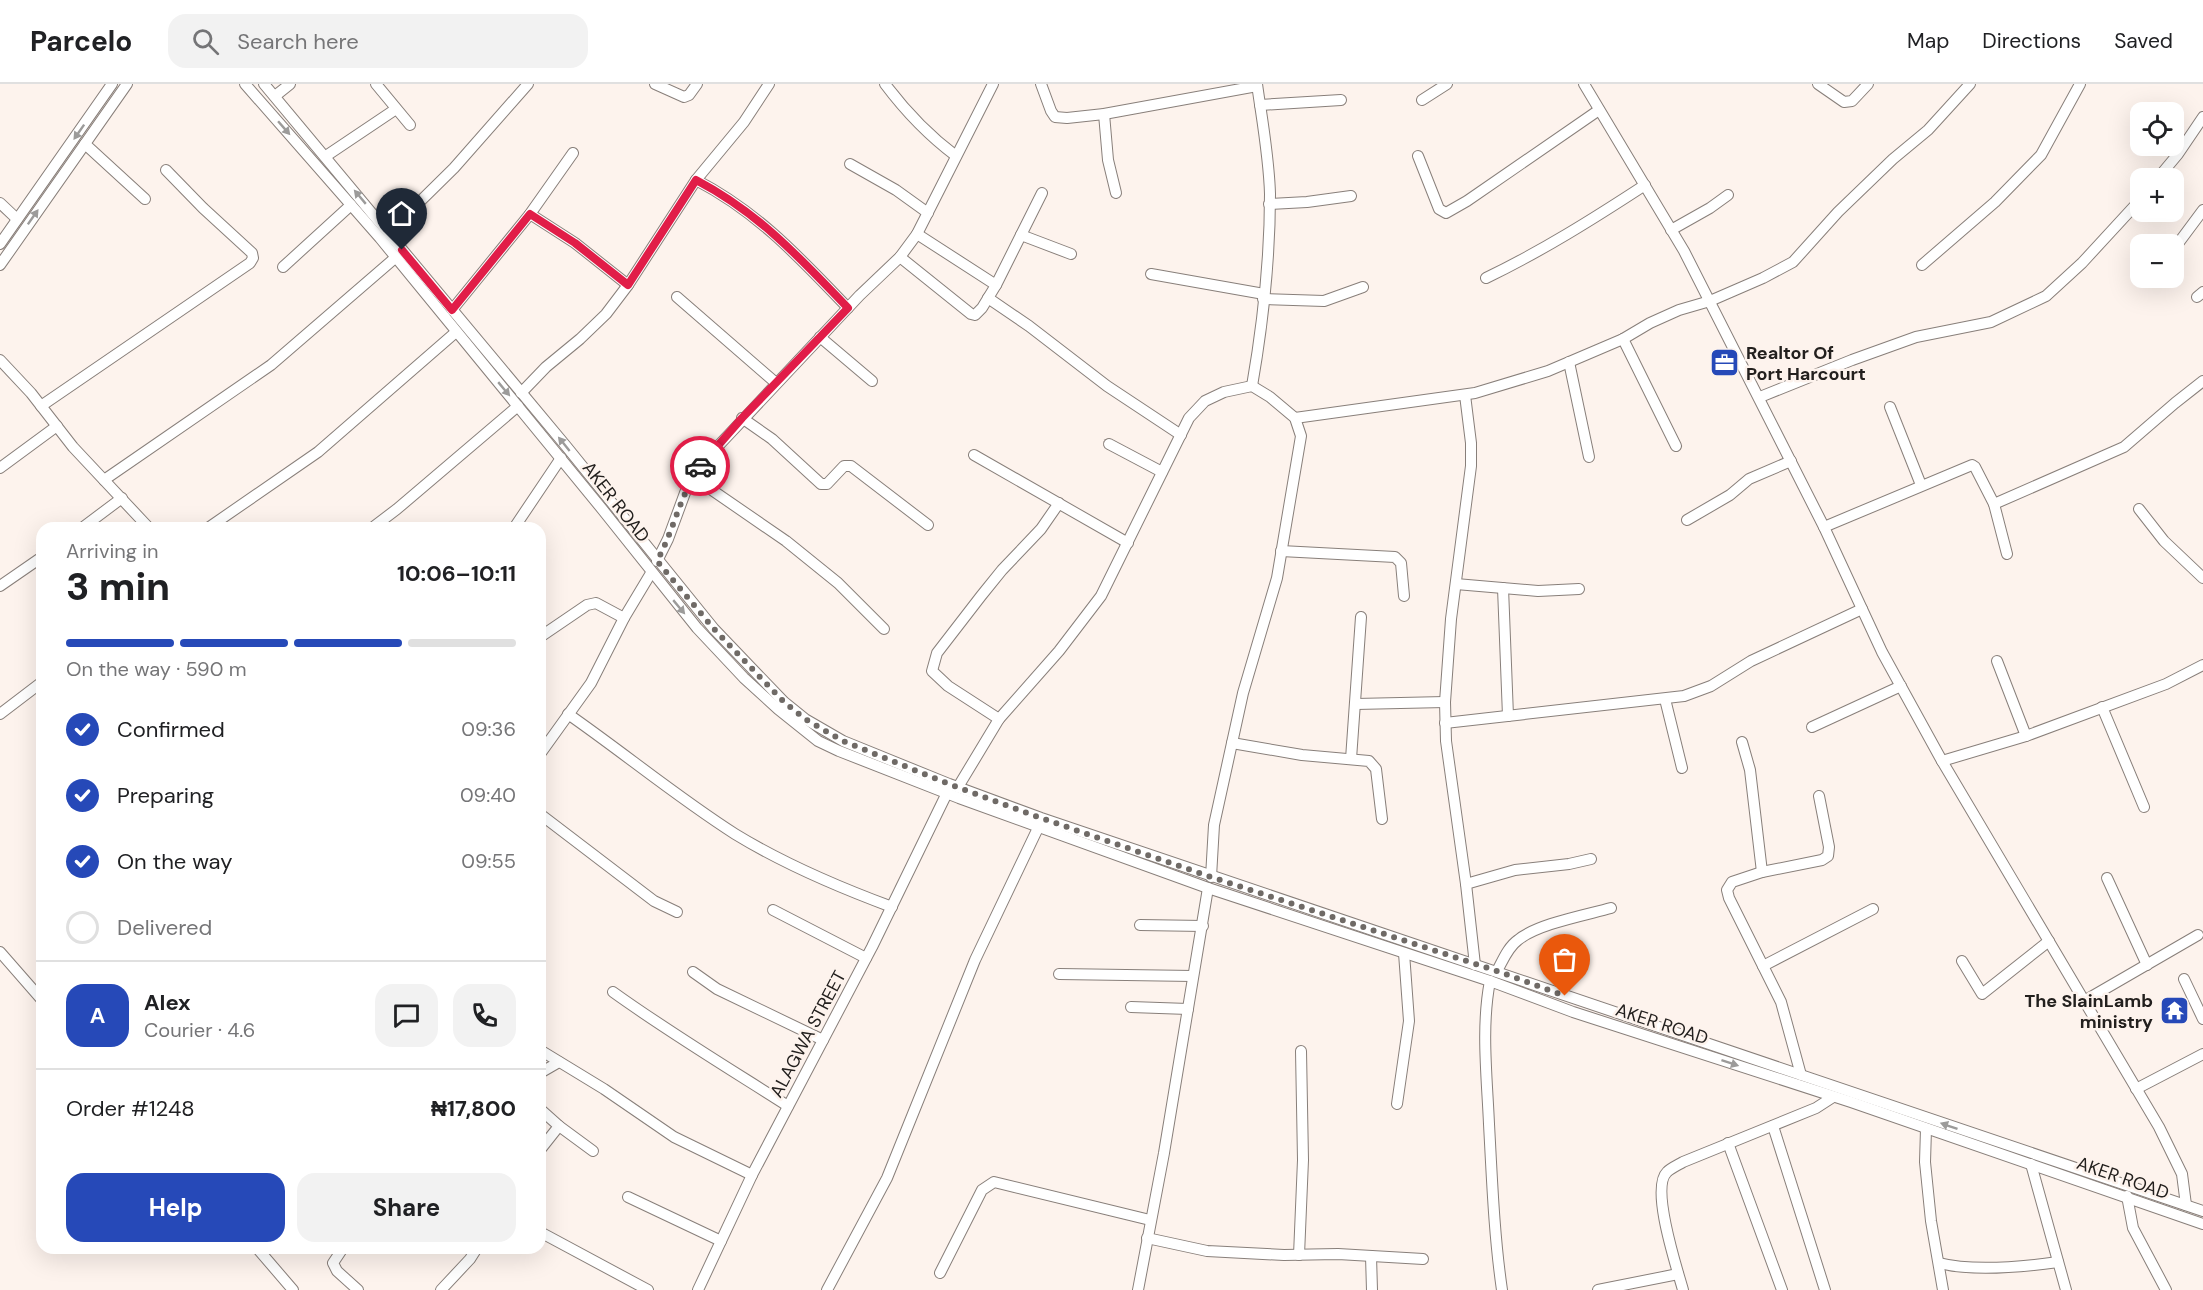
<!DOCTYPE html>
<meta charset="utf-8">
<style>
:root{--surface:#fff;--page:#f2f2f2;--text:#202124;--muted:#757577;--line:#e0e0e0;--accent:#2649b8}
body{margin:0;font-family:"DM Sans",sans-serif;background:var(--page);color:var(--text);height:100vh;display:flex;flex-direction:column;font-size:22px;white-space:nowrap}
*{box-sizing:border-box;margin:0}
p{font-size:20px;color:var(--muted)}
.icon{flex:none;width:33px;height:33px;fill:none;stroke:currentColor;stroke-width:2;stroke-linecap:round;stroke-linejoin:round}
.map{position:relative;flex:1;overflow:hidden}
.panel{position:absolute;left:36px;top:438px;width:510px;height:732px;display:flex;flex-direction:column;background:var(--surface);border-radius:18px;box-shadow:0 6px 24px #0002}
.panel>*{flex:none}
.tools{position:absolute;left:2130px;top:18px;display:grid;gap:12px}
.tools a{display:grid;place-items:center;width:54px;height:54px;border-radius:12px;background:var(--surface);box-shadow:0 6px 24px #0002;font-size:30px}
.pin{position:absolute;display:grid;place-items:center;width:51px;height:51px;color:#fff;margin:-62px -26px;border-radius:50% 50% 50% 0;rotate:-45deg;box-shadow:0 0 6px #0007}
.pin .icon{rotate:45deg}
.courier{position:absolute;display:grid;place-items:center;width:60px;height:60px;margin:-30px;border:4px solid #e11d48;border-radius:50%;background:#fff;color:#222;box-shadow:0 2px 8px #0007}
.summary em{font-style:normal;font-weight:700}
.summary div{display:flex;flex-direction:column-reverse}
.summary{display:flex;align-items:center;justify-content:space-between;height:102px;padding:0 30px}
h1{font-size:39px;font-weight:700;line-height:45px}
.bar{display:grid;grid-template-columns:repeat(4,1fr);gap:9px 6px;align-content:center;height:72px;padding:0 30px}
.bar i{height:8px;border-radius:4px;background:var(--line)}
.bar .current{background:var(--accent)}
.bar p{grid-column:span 4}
.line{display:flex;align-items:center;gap:15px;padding:0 30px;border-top:2px solid var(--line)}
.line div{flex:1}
.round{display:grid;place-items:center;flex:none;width:63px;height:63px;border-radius:18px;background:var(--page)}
ol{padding:0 30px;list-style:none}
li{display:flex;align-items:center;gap:18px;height:66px}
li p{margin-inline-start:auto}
li .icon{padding:6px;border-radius:50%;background:var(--accent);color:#fff;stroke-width:4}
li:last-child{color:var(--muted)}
li i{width:33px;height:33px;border:3px solid var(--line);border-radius:50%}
.primary-button{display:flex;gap:12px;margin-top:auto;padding:12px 30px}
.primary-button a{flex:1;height:69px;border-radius:18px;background:var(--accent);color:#fff;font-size:24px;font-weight:700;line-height:69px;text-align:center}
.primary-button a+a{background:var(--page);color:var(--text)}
header{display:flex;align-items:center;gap:36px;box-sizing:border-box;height:84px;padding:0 30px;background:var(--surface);border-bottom:2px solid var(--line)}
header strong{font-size:28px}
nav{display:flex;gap:33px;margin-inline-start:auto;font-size:21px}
.search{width:420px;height:54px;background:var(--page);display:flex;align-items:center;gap:15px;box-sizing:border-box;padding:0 21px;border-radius:18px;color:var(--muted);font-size:22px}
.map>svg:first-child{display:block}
</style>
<header>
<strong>Parcelo</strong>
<div class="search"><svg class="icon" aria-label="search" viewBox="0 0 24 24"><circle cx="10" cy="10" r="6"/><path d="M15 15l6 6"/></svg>Search here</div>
<nav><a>Map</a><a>Directions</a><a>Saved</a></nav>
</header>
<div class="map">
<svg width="2203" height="1206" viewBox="0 0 2203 1206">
<rect width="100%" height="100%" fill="#fdf3ed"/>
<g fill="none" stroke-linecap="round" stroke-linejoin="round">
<defs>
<g id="minor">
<polyline points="245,0 380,154 602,425 697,544 744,594 778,625 818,657 839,667 959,714 1208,804 1490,897 1573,928 1851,1018 2203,1140"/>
<polyline points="264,0 566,362 714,545 784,618 805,635 843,657 949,700 1041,734 2203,1127"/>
<polyline points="376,0 410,41"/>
<polyline points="655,0 684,13 689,11 697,0"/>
<path d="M 885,0 C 906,28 928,51 956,72"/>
<polyline points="1041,0 1051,27 1055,33 1067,34 1104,30 1257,2"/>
<polyline points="1584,0 1684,167 1824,443 1882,568 1942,677 2159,1043 2182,1090 2186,1121"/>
<polyline points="1818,0 1844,18 1852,17 1868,0"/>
<polyline points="275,12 290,0"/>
<polyline points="1422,16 1447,0"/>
<polyline points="1260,21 1341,16"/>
<polyline points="1104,30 1108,76 1116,109"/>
<polyline points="85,60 145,115"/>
<polyline points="326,72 396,25"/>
<polyline points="1418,72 1439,125 1446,129 1467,117 1599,26"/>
<polyline points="850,80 896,106 928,129"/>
<polyline points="2158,94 2178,70 2203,33"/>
<path d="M 696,96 C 758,128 800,174 848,224"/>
<polyline points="0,119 17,135"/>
<polyline points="1269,120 1307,118 1351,112"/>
<polyline points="530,130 575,159 628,201"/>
<polyline points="1671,146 1710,124 1728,111"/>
<polyline points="389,148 454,84 528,0"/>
<polyline points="1021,151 1071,170"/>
<polyline points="0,160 112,0"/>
<polyline points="2174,165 2203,126"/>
<polyline points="900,173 971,230 975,231 982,224 996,201 917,150"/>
<polyline points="0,181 127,0"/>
<polyline points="1922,181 1995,118 2041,71 2080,0"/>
<polyline points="283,183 351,121"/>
<polyline points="1151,190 1264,210"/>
<path d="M 1486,194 C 1542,167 1593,135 1645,101"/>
<polyline points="996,201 1042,109"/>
<polyline points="677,213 776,299"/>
<polyline points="2197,213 2203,208"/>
<polyline points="988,214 1029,242 1107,302 1181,351"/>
<polyline points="1263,215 1324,217 1363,203"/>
<polyline points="452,226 530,130 573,69"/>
<polyline points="820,253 872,297"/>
<polyline points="1623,255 1676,362"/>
<polyline points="0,276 31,309 73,363 149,444"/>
<polyline points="1569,278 1589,373"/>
<path d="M 1252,302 C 1263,239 1270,174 1270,110 C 1269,73 1262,36 1257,0"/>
<polyline points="521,309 546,283 580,255 606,230 628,201 696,96 744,38 769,0"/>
<polyline points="1465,311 1471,359 1471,382 1451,535 1445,618 1446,657 1466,800 1475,881"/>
<polyline points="1760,313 1852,276 1916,253 1991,238 2046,212 2082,179 2140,116"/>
<polyline points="41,322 250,179 253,174 252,169 203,124 166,86"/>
<polyline points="1890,323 1921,401"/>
<polyline points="742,334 772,355 821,400 827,400 844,382 851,382 928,441"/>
<polyline points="1295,334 1475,309 1548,287 1623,255 1650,239 1679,226 1710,217 1763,194 1793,178 1838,128 1893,75 1928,46 1970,0"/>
<polyline points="1109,360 1162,388"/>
<polyline points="974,371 1128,459"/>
<polyline points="0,384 57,342"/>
<polyline points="693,393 786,457 838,499 884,545"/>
<polyline points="104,396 271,281 395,174"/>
<polyline points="1994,420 2124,363 2175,319 2203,297"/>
<polyline points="2139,425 2164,457 2203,494"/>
<polyline points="1687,436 1730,411 1749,395 1791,377"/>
<polyline points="1824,443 1972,381 1975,383 1994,420 2007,470"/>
<polyline points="82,444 122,414"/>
<polyline points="208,444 318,368 456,248"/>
<polyline points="372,444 397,425 518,322"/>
<polyline points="514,444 561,374"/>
<polyline points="1281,467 1395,473 1401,479 1404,512"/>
<polyline points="657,477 668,455 689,398 705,376 860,211 900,173 917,150 993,0"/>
<polyline points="1456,500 1538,507 1579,505"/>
<polyline points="0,502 42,473"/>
<polyline points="1503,504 1508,632"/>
<polyline points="540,553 587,521 596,519 624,534"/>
<polyline points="1997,577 2026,652"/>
<polyline points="1665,615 1682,684"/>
<polyline points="1356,620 1445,618"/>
<polyline points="2102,623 2144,723"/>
<polyline points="0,630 42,598"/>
<path d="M 568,630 C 624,669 677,713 735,750 C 784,780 838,803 892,823"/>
<polyline points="999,635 948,602 932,587 937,569 981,512 1002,486 1041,445 1059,419"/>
<polyline points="1445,639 1684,612 1711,602 1751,577 1862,525"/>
<polyline points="1812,643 1901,602"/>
<polyline points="1742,658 1750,686 1762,788"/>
<polyline points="1232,659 1302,671 1369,677 1376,685 1382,735"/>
<polyline points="540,670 591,599 624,534 651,489"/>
<polyline points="1351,675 1361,533"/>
<polyline points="1942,677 2026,652 2166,600 2203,581"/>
<polyline points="958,703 999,635 1059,567 1101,512 1189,334 1205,317 1224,308 1252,302 1270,313 1295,334 1301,352 1277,494 1243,609 1214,741 1211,793"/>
<polyline points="540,730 654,817 677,828"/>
<polyline points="2107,794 2147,881"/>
<polyline points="1466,800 1515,786 1569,780 1591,775"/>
<polyline points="773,826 866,874"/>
<polyline points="1140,841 1203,842"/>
<polyline points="0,868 42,916"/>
<polyline points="1962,877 1982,910 2049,857"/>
<polyline points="1763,882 1873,825"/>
<path d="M 1497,887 C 1503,876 1508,863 1518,856 C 1537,840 1586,831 1611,824"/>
<polyline points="693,888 717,905 823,956"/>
<polyline points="1059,890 1193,892"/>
<polyline points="2184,895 2203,935"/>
<path d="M 1490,897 C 1481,943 1487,993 1489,1040 C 1492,1095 1494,1151 1502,1206"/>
<path d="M 613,908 C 670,949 730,985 788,1022"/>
<polyline points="2084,917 2198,851"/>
<polyline points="1131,923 1188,925"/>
<polyline points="540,966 604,1005 674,1053 752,1091"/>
<polyline points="540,989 559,978"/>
<polyline points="1801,991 1781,918 1729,814 1727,806 1732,798 1762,788 1822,776 1828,772 1829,763 1819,712"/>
<polyline points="2136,1005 2203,970"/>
<polyline points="1397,1020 1409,937 1404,869"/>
<polyline points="540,1025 559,1042 593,1067"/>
<polyline points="1773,1042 1825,1206"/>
<polyline points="1926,1045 1925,1078 1931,1137 1943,1206"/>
<polyline points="1728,1059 1782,1206"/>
<polyline points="540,1066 559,1042"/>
<polyline points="2031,1080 2066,1206"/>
<polyline points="2127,1112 2133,1144 2166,1206"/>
<polyline points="628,1113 721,1157"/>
<polyline points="540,1148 648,1206"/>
<polyline points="1147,1154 1207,1167 1284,1171 1338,1170 1423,1175"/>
<polyline points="257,1164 293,1206"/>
<polyline points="343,1164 333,1179 337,1187 358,1206"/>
<polyline points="1299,1171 1303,1076 1301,967"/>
<polyline points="1371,1172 1372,1206"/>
<path d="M 1939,1179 C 1974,1188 2022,1183 2058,1178"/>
<polyline points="940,1189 982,1106 994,1098 1150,1136"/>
<polyline points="441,1206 470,1175 477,1164"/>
<polyline points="698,1206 752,1091 872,863 947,709"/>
<polyline points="827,1206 887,1094 975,876 1038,744"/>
<polyline points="1138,1206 1164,1069 1208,804"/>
<polyline points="1598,1206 1678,1190"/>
<path d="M 1683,1206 C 1677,1184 1650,1104 1667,1088 C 1671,1084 1678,1081 1683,1078 L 1816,1024 L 1833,1013"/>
</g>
</defs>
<use href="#minor" stroke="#887f7a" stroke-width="12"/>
<use href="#minor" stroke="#fff" stroke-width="10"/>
</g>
<defs><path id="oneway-solid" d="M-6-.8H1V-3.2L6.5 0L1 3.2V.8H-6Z" transform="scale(1.5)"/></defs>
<g fill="#9c9b9a">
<use href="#oneway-solid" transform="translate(284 44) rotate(49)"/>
<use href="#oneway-solid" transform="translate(79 48) rotate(125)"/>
<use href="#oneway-solid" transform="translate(360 113) rotate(-130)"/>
<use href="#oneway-solid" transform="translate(33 133) rotate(-55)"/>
<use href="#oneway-solid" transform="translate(504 305) rotate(50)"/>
<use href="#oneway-solid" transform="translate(564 360) rotate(-129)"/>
<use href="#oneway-solid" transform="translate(679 523) rotate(50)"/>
<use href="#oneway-solid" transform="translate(1730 979) rotate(18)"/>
<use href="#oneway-solid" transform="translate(1949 1042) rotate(-161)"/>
</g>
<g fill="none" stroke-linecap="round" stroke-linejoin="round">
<path stroke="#6f6a66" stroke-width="6" stroke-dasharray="0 10.8" d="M 700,382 C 680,411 674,446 657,477 L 714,545 L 784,618 L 805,635 L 843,657 L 949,700 L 1041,734 L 1211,793 L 1497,887 L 1565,912"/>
<path stroke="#e11d48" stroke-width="8" d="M 402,166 L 452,226 L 530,130 L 575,159 L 628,201 L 696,96 C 759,129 799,173 848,224 L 742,334 L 700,382"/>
</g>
<defs>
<symbol id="office-square" viewBox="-11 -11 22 22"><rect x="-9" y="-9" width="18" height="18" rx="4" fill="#2649b8" stroke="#fdf3ed"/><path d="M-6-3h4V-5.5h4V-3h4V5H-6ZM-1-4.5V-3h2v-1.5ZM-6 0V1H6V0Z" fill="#fff"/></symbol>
<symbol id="temple-square" viewBox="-11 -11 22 22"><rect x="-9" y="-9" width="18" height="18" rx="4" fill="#2649b8" stroke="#fdf3ed"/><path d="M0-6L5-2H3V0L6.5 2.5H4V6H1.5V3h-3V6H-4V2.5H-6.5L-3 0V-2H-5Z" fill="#fff"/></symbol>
</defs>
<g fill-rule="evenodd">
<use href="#office-square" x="1708" y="262" width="33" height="33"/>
<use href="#temple-square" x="2158" y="910" width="33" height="33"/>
</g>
<g text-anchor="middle" stroke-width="5" stroke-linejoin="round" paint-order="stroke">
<g font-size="18" font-weight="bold" fill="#23201e" stroke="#fdf3ed" text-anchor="start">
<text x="1746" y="275">Realtor Of<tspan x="1746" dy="21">Port Harcourt</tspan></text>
<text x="2153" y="923" text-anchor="end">The SlainLamb<tspan x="2153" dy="21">ministry</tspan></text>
</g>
<g font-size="18" fill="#23201e" stroke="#fdf3ed">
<text transform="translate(616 418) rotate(52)" y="6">AKER ROAD</text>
<text transform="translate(1662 940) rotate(18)" y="6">AKER ROAD</text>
<text transform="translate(808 950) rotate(-62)" y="6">ALAGWA STREET</text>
<text transform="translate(2123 1094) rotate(19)" y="6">AKER ROAD</text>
</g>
</g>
</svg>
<div class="tools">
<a><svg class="icon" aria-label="locate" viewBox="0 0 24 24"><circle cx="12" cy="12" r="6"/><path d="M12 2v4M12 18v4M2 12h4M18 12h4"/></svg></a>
<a>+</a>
<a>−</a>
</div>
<div class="pin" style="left:1565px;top:912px;background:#ea580c"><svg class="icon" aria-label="bag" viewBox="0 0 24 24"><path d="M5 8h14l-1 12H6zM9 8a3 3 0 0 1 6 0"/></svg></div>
<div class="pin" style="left:402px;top:166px;background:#1f2937"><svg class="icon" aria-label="home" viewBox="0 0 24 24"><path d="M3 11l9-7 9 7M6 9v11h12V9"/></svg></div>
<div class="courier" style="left:700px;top:382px"><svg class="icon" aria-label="car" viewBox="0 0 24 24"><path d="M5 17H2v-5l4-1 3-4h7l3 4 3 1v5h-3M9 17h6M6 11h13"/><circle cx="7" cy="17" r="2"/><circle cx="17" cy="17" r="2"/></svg></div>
<section class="panel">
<div class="summary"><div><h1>3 min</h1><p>Arriving in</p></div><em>10:06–10:11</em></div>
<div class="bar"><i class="current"></i><i class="current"></i><i class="current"></i><i></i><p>On the way · 590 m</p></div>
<ol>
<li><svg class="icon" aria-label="check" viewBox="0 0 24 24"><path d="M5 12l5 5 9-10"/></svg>Confirmed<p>09:36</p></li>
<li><svg class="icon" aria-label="check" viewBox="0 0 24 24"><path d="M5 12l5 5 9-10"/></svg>Preparing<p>09:40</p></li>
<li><svg class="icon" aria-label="check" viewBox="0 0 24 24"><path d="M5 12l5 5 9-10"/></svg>On the way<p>09:55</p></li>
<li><i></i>Delivered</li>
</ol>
<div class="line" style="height:108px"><b class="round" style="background:var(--accent);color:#fff">A</b><div><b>Alex</b><p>Courier · 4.6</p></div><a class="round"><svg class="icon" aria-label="chat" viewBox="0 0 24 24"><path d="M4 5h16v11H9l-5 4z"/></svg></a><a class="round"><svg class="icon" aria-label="phone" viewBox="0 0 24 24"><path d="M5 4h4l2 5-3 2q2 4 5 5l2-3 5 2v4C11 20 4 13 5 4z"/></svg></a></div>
<div class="line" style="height:78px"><div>Order #1248</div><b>₦17,800</b></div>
<div class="primary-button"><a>Help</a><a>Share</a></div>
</section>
</div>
